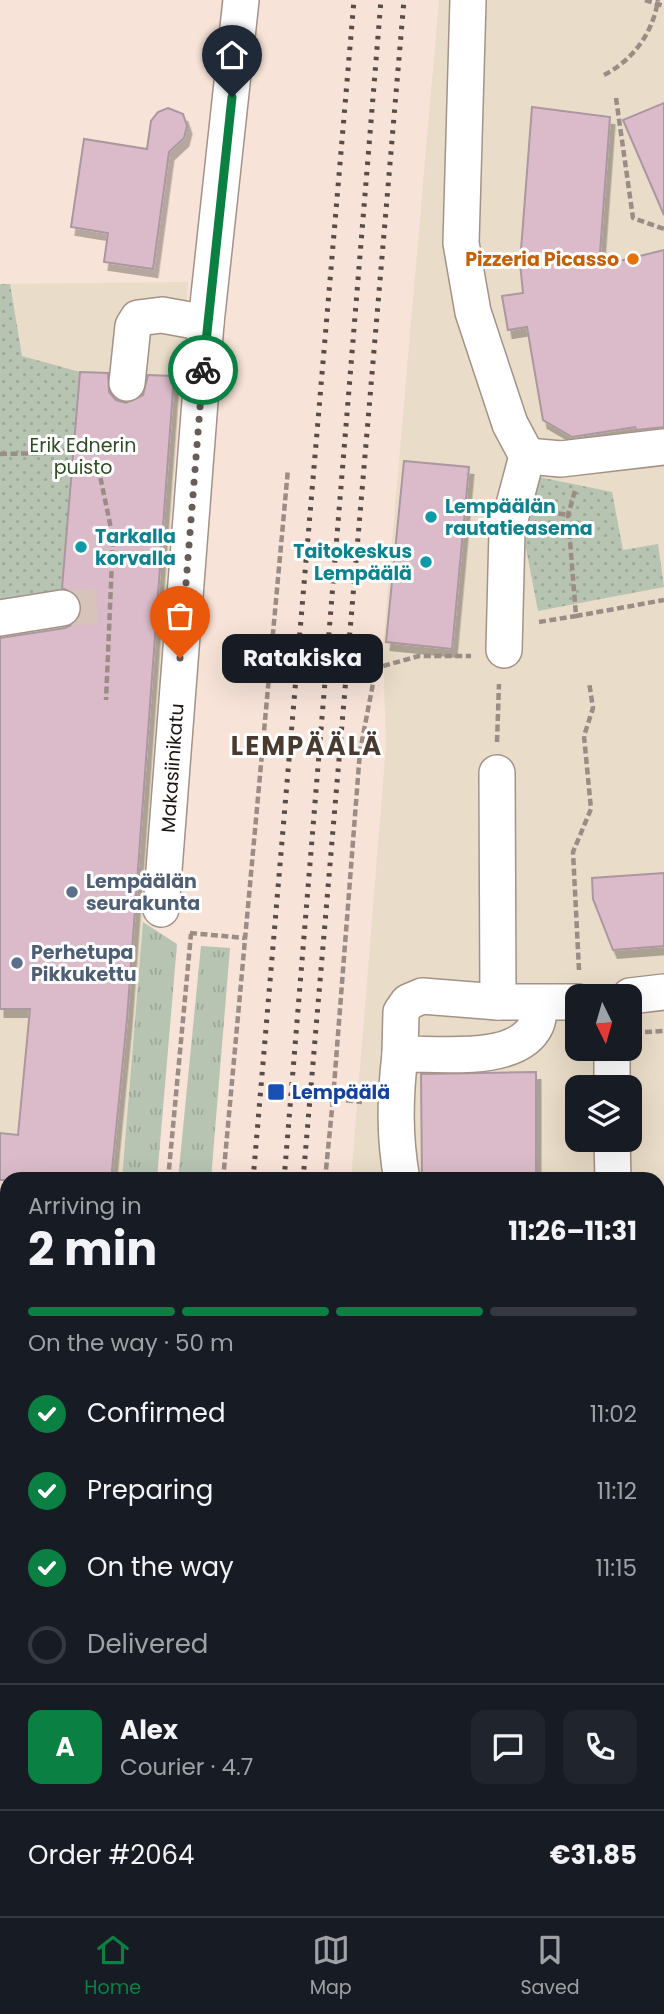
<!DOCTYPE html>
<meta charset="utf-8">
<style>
:root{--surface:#171b24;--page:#20242c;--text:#f1f3f6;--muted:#9ea1a6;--line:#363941;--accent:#0b8043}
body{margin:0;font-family:Poppins,sans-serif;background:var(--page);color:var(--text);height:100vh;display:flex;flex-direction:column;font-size:26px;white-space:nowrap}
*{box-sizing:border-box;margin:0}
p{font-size:23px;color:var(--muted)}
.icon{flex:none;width:38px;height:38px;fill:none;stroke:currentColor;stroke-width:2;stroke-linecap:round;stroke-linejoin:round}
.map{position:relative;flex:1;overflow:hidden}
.sheet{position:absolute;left:0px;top:1172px;width:665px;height:744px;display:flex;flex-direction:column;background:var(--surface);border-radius:21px 21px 0 0;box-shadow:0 7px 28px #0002}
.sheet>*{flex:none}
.needle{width:46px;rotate:175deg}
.controls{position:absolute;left:565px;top:984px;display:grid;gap:14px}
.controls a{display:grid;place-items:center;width:77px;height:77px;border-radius:14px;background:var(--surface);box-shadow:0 7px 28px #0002;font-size:35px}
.pin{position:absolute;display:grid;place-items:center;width:60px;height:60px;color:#fff;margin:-72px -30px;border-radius:50% 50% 50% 0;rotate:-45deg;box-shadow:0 0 7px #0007}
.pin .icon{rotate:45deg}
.courier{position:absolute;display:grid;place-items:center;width:70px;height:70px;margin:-35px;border:5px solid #0b8043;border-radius:50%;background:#fff;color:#222;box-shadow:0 2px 9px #0007}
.bubble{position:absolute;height:49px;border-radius:14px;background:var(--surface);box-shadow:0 7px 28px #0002;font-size:23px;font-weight:700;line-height:49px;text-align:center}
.overview em{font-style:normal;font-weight:700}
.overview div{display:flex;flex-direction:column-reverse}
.overview{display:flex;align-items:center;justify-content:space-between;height:119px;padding:0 28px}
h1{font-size:46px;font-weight:700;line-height:52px}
.bar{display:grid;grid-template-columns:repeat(4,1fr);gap:10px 7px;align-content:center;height:84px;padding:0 28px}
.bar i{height:9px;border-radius:5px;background:var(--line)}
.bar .active{background:var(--accent)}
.bar p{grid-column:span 4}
.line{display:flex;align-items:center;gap:18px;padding:0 28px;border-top:2px solid var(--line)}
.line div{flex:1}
.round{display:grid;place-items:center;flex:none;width:74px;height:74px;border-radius:14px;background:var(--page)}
ol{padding:0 28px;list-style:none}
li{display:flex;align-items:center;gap:21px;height:77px}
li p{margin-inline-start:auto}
li .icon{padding:7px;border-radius:50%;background:var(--accent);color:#fff;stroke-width:4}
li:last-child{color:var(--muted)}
li i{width:38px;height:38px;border:4px solid var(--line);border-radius:50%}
.tab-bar{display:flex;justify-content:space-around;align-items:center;height:98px;border-top:2px solid var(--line);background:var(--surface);font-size:19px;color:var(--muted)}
.tab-bar a{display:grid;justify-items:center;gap:4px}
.tab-bar .active{color:var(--accent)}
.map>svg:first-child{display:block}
</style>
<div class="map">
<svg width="664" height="1916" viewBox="0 0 664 1916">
<defs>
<pattern id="grass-tufts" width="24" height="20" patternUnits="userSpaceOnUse" patternTransform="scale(1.75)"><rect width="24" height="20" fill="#b7c4b2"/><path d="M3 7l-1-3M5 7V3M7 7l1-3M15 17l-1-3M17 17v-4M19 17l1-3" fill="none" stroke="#9da898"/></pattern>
<pattern id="park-dots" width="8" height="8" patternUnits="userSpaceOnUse" patternTransform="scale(1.75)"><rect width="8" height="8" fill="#b7c4b2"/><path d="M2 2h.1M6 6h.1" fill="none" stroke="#9da898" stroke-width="1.8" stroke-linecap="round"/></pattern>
<filter id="shadow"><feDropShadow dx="4.5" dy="8" stdDeviation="0" flood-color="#0004"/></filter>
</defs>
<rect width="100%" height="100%" fill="#f7e3d8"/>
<g fill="#e9dcc8" fill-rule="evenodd">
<path d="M 439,0 L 645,0 L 664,6 L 664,1411 L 658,1411 L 658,1180 L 351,1180 L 386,746 L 383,646 ZM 578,996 L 630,996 L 630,1048 L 578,1048 ZM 578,1087 L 630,1087 L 630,1139 L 578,1139 Z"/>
<polygon points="188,282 143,922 122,1179 7,1180 7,1411 0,1410 0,284"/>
<polygon points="658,1495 664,1495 664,1724 658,1725"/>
</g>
<g fill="url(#grass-tufts)">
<polygon points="143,922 177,944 157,1179 122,1179"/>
<polygon points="201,946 230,948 211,1179 178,1179"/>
</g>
<g fill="url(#park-dots)">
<polygon points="0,284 10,284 22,356 80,372 174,376 169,439 127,605 55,593 0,602"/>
<polygon points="539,477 612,492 623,550 658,544 664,587 538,611 525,543"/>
</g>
<g fill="#dbbbc9" stroke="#ab97a0" stroke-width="2" filter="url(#shadow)">
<polygon points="664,103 664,215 623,120"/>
<polygon points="532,107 610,117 599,266 664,250 664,427 636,430 635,427 572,437 543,420 527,327 508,330 502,296 523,293 520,263"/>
<polygon points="168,108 183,114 187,126 184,138 169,152 153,269 104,262 108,233 71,227 84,139 147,149 151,121 158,112"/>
<polygon points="80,372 108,373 109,392 116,400 126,403 143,395 148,375 174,376 127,1019 111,1180 0,1180 0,1133 18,1135 30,1009 0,1009 0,638 65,628 75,623 81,614 78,596 62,588"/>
<polygon points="404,461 469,467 452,649 386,642"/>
<polygon points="664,873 664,946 613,950 593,899 592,878"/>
<polygon points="536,1072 536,1180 422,1180 421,1074"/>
</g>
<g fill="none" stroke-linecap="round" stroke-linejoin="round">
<polyline stroke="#d6c4ba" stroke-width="35" stroke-dasharray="35 18" stroke-linecap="butt" points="62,608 112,606"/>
<defs>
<g id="minor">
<polyline points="468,0 461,243 473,312 510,424 527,456 507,531 504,650"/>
<polyline points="127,383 133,326 138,318 162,315 206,323"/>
<polyline points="527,456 561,459 664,447"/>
<polyline points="0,618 62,608"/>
<polyline points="497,773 498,1002"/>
<polyline points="161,909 206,323 241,0"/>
<polyline points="630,996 664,992"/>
<path d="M 540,1003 C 539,1010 539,1019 536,1025 C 517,1065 436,1053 400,1054 L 401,1012 L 408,1002 L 422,996 L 498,1002 L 578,1002"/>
<polyline points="612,1048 612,1087"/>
<path d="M 400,1054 C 395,1098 394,1136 402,1180"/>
<polyline points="612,1139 613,1180"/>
<polyline points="658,1378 664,1371"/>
<polyline points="0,1453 7,1453"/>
<polyline points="658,1469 664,1469"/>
</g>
</defs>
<use href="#minor" stroke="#a49287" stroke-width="38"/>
<g stroke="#9b8d85" stroke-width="4.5" stroke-dasharray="7 3.5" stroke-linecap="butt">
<polyline points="645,0 664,6"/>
<path d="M 604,75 C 633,60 653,33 658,0"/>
<polyline points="616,98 633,218 664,229"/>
<polyline points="0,454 47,453 94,447 113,538 106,700"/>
<polyline points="575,491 568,515 576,616 664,600"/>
<polyline points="548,512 568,515"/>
<polyline points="539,622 576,616"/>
<polyline points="497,742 499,684"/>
<polyline points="190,933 245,938"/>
<polyline points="579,970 573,852 591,809 584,736 593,708 589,682"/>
<polyline points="645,1032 664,1031"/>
<polyline points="333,1099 360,751 376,668 419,656 471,656"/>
<polyline points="346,1100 364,1088"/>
<polyline points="168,1180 191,934"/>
<polyline points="223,1180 288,469"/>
<polyline points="325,1180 333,1099 362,1102"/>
<polyline points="658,1213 664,1213"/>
<polyline points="658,1419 664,1419"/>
<polyline points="265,1916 265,1909"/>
</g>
<use href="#minor" stroke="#fff" stroke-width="35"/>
<g stroke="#574c47" stroke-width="5" stroke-dasharray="3.5 7" stroke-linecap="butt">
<polyline points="253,1180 354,0"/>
<polyline points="284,1180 381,0"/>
<polyline points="303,1180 404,0"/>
<polyline points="190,1916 191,1909"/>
<polyline points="224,1916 224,1909"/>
<polyline points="244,1916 245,1909"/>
</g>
</g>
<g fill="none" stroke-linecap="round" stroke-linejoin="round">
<polyline stroke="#685c57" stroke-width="7" stroke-dasharray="0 12.6" points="180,658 203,370"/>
<polyline stroke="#0b8043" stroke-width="9" points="203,370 232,97"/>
</g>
<circle fill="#e8710a" stroke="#fff" stroke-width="2.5" cx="633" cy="259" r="7"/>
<g fill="#0f9aa8" stroke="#fff" stroke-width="2.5">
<circle cx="431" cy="517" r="7"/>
<circle cx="81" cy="547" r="7"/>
<circle cx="426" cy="562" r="7"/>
</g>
<g fill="#5c6f8a" stroke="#fff" stroke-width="2.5">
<circle cx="72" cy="892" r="7"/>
<circle cx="17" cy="963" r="7"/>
</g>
<rect fill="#1a4fb4" stroke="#fff" stroke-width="2.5" x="267" y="1083" width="18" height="18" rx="3.5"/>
<g text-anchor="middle" stroke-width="6" stroke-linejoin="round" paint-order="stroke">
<g font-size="19" font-weight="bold" fill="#c56008" stroke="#fff" text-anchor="end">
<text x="619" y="266">Pizzeria Picasso</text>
</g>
<g font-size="19" fill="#2f4b23" stroke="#fff">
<text x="83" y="452">Erik Ednerin<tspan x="83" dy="22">puisto</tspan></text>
</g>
<g font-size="19" font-weight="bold" fill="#0d838f" stroke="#fff" text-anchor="start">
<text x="445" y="513">Lempäälän<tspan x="445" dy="22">rautatieasema</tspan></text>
<text x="95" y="543">Tarkalla<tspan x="95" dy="22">korvalla</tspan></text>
<text x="412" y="558" text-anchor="end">Taitokeskus<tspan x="412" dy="22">Lempäälä</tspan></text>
</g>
<g font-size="19" fill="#1b1411" stroke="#fff">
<text transform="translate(172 768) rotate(-86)" y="7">Makasiinikatu</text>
</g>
<g font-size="19" font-weight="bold" fill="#4e5e75" stroke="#fff" text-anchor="start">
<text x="86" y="888">Lempäälän<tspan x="86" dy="22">seurakunta</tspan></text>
<text x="31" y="959">Perhetupa<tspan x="31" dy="22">Pikkukettu</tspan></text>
</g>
<g font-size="19" font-weight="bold" fill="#164399" stroke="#fff" text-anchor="start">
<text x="292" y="1099">Lempäälä</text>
</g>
<g font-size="26" font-weight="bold" letter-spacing="2" fill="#4a3b31" stroke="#fff">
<text x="307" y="755">LEMPÄÄLÄ</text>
</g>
</g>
</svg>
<div class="controls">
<a><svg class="needle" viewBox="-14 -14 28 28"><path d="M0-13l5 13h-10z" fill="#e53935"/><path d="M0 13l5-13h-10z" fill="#9ea1a6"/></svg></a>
<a><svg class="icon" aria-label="layers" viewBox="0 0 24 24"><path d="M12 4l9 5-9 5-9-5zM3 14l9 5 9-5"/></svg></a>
</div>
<div class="pin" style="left:180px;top:658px;background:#ea580c"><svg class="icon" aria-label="bag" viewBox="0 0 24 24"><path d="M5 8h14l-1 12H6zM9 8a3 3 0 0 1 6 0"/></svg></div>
<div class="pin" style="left:232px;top:97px;background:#1f2937"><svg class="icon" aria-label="home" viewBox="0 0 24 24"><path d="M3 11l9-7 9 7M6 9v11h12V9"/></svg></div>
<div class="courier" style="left:203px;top:370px"><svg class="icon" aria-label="bike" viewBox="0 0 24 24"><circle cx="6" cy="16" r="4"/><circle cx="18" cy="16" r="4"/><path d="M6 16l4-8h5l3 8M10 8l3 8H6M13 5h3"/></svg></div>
<div class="bubble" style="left:222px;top:634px;width:161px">Ratakiska</div>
<section class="sheet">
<div class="overview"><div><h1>2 min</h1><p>Arriving in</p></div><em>11:26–11:31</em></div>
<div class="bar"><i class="active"></i><i class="active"></i><i class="active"></i><i></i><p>On the way · 50 m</p></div>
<ol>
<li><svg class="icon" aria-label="check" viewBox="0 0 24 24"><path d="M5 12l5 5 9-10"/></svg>Confirmed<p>11:02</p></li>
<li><svg class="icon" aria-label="check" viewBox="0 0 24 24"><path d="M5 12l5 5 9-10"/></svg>Preparing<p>11:12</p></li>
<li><svg class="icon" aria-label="check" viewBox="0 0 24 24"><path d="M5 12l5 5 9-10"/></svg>On the way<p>11:15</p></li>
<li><i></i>Delivered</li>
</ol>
<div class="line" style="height:126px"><b class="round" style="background:var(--accent);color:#fff">A</b><div><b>Alex</b><p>Courier · 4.7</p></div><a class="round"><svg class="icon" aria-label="chat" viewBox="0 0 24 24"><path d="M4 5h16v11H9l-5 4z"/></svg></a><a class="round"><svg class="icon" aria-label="phone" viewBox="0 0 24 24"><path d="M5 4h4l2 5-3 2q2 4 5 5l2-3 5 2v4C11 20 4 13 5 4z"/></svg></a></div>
<div class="line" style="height:91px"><div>Order #2064</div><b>€31.85</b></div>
</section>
</div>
<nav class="tab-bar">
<a class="active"><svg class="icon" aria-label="home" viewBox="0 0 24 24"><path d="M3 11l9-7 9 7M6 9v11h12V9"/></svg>Home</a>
<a><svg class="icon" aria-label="map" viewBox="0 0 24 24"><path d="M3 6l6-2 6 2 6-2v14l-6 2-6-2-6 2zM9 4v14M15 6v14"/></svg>Map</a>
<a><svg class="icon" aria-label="saved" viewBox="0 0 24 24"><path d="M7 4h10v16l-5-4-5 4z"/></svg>Saved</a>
</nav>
